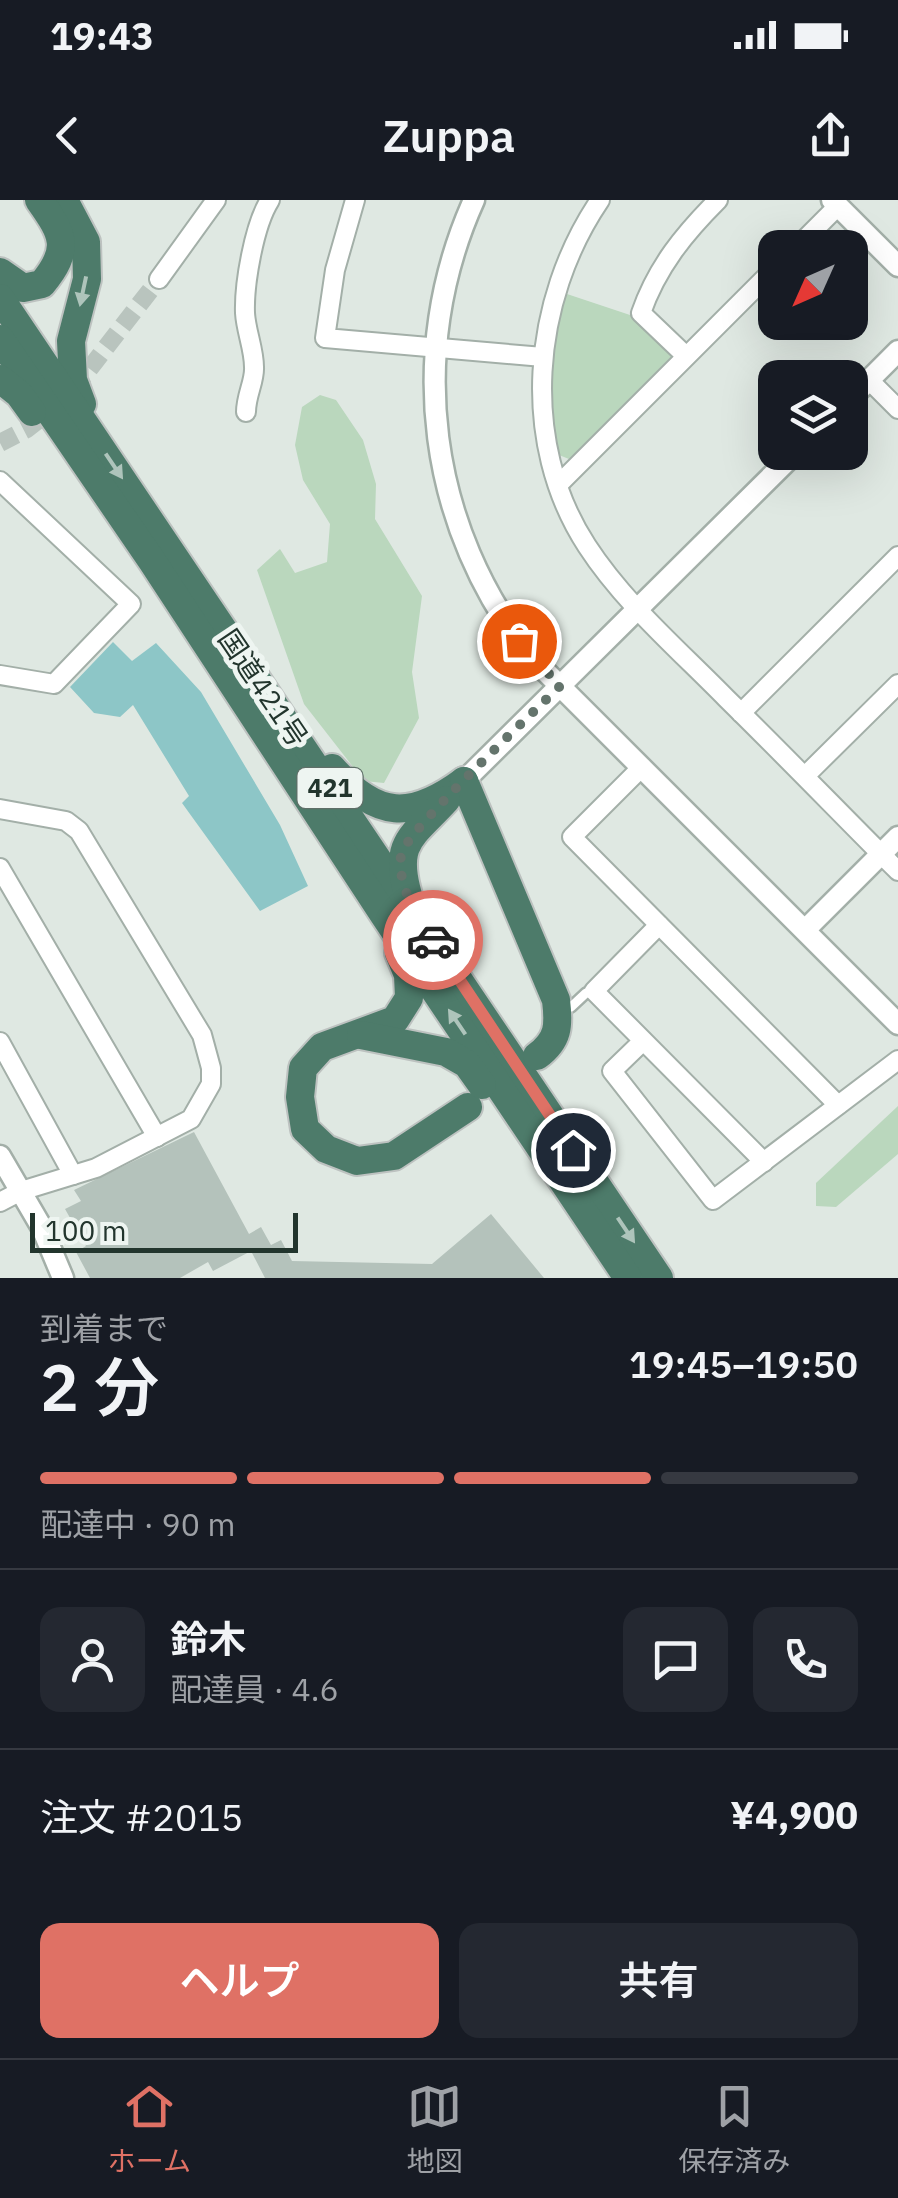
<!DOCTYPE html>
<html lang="ja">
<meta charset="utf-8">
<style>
:root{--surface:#171b24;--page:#242831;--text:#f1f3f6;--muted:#9ea1a6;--line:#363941;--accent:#df7165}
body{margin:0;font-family:"IBM Plex Sans","Noto Sans JP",sans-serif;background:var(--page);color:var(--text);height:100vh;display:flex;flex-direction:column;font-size:38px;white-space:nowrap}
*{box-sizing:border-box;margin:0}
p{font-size:32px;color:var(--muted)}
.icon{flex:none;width:55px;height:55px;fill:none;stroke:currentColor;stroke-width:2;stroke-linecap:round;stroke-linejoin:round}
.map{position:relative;height:1078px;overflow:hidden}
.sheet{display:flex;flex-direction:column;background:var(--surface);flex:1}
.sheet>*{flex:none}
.needle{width:65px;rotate:225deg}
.tools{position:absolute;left:758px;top:30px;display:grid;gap:20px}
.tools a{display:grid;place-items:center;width:110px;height:110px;border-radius:20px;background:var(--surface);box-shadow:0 10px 40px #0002;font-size:50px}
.scale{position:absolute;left:30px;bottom:25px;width:268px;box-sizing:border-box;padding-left:10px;border:5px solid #22352d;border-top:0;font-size:28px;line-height:35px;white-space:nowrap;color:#22352d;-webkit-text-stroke:8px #eef5f1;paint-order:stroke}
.pin{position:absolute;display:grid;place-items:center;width:85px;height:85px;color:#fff;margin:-42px;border:5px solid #fff;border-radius:50%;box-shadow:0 2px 10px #0007}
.courier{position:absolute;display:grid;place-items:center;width:100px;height:100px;margin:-50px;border:8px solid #df7165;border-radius:50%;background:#fff;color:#222;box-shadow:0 2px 12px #0007}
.overview em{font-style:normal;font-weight:600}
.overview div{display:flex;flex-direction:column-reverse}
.overview{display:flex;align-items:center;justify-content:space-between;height:170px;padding:0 40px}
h1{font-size:65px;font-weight:600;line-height:75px}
.bar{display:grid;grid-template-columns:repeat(4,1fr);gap:15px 10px;align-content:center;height:120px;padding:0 40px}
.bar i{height:12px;border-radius:8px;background:var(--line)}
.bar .current{background:var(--accent)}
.bar p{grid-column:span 4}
.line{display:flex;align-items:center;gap:25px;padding:0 40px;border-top:2px solid var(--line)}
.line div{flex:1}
.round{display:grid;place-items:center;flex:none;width:105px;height:105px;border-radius:20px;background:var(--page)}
.primary-button{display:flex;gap:20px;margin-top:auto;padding:20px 40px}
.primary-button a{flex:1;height:115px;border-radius:20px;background:var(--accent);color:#fff;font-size:40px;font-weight:600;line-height:115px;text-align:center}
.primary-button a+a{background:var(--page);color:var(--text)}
.status{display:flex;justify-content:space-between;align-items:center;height:70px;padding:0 50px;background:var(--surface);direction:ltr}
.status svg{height:28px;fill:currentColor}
header{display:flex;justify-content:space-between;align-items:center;height:130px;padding:0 40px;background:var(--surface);font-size:45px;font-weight:600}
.tab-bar{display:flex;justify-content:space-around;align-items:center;height:140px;border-top:2px solid var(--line);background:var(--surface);font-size:28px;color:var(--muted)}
.tab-bar a{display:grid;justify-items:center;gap:5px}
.tab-bar .current{color:var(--accent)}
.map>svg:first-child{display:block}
</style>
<div class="status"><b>19:43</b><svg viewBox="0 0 49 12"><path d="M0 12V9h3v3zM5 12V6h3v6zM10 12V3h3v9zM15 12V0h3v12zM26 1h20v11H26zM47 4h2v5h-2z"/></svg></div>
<header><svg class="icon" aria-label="back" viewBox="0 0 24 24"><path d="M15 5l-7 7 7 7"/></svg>Zuppa<svg class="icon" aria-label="share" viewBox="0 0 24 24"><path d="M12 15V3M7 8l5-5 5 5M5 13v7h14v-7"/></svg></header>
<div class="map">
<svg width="898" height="1078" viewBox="0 0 898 1078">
<rect width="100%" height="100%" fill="#dfe8e2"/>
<g fill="#bad7bd">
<path d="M 564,93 L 633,116 L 671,154 L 672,163 L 574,261 L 559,255 C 545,194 551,153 564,93 Z"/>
<polygon points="320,195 336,200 363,240 376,284 375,319 422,396 412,472 419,518 384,583 364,581 304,504 257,370 280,349 295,373 327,362 330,324 303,280 295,245 302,207"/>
<polygon points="898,906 898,954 836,1007 816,1006 816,983"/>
</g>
<polygon fill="#8dc6c7" points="113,442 132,461 156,443 201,492 280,625 308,686 260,711 182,603 189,596 133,505 120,517 94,513 70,487"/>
<polygon fill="#b4c2bb" points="194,932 249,1034 261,1027 271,1045 281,1040 292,1061 432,1064 491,1014 544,1078 265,1078 251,1051 213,1071 208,1062 180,1078 90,1078 76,1052 86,1046 65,1009 81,1001 74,990"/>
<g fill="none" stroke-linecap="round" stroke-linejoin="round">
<g stroke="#b9c4be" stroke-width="18" stroke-dasharray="18 9" stroke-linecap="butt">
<polyline points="73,190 159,79"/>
<polyline points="0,243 27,229 50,211"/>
</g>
<defs>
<polyline id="service" points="571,807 586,793 594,791"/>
<g id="minor">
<polyline points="355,0 335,70 325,138 543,157"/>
<path d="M 600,0 C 532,100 519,242 587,346 C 624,403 679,450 726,498 C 784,555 841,614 898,671"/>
<polyline points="796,48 838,6"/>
<polyline points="159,79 216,0"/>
<path d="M 686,156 L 641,113 C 657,67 684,34 718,0"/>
<polyline points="869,180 898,209"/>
<path d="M 246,212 C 246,195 255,181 254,167 C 254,149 246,131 245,113 C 244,84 254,25 270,0"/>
<polyline points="0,281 131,404 54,484 0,475"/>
<polyline points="559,284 775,68"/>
<polyline points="741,513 898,356"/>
<polyline points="642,567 572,637 838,905"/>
<polyline points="805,576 898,484"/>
<polyline points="0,609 66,621 79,631 202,835 211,868 211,884 191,919 96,968 21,991 0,1002"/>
<polyline points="0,668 157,937"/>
<polyline points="659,725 594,791 764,962"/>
<polyline points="643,841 612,871 713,1000 898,860"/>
<polyline points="0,842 73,975"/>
</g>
<g id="tertiary">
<path d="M 474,0 C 405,153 428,329 533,459 L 898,824"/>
<polyline points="832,0 898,66"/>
<polyline points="850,199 898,151"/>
<polyline points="464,581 796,252"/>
<polyline points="805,730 898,637"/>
<polyline points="0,956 42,1028 63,1078"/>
</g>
<g id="trunk">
<polyline points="64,0 86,42 87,79 71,141 73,180 82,204"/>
<path d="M 0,72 L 23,88 L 42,84 C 71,49 64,35 39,0"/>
<polyline points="0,98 659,1078"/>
<polyline points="0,139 152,361 384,715 628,1078"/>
<polyline points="0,179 19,194 32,212"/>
<path d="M 332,568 C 377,619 411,620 464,581"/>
<path d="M 464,581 L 556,800 C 559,825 559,840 537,856"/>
<path d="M 408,695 C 393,642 412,637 446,600"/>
<polyline points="399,753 408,775 409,798 395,820 322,847 303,868 300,897 305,929 326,949 357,961 394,956 468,907"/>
<polyline points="361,835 446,852 467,864 482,885"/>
</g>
</defs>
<use href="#service" stroke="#a3afa8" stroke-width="14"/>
<use href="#minor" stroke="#a3afa8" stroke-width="22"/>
<use href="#tertiary" stroke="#a3afa8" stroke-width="25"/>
<use href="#trunk" stroke="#bdc2c0" stroke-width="32"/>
<use href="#service" stroke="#fff" stroke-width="9"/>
<use href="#minor" stroke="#fff" stroke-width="18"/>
<use href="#tertiary" stroke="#fff" stroke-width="20"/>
<use href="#trunk" stroke="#4d7b6a" stroke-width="28"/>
</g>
<defs><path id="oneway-solid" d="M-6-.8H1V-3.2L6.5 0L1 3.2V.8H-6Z" transform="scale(2.5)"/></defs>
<g fill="#aec4bb">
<use href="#oneway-solid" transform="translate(83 91) rotate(102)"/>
<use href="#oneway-solid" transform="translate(114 266) rotate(56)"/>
<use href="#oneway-solid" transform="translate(457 822) rotate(-124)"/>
<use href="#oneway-solid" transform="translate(626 1030) rotate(56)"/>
</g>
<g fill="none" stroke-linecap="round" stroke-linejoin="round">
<path stroke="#64746c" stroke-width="10" stroke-dasharray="0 18" d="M 433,740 C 417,716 397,686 401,655 C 404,633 536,510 560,486 L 519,441"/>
<polyline stroke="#df7165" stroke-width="12" points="433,740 573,950"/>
</g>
<g text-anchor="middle" stroke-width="10" stroke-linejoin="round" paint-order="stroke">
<rect fill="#eef5f1" stroke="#5f6f68" stroke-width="2.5" x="297.5" y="568" width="65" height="40" rx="8"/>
<g font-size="25" font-weight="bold" fill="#22352d">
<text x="330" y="597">421</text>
</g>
<g font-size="28" fill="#22352d" stroke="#eef5f1">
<text transform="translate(263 488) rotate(56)" y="10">国道421号</text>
</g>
</g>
</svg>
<div class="tools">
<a><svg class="needle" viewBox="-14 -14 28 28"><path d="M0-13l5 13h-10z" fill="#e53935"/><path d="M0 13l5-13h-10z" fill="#9ea1a6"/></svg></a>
<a><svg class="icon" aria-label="layers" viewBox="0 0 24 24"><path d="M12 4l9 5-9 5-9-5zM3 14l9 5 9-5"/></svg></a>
</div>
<div class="scale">100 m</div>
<div class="pin" style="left:519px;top:441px;background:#ea580c"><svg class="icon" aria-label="bag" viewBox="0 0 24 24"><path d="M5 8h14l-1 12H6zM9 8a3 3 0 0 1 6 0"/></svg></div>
<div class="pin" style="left:573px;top:950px;background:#1f2937"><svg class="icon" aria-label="home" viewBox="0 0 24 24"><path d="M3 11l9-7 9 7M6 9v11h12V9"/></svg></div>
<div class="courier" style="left:433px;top:740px"><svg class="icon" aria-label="car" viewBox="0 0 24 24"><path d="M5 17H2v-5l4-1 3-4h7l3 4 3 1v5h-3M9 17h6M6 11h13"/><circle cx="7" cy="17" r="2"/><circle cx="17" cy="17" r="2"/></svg></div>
</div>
<section class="sheet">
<div class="overview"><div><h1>2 分</h1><p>到着まで</p></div><em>19:45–19:50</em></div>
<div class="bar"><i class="current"></i><i class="current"></i><i class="current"></i><i></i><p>配達中 · 90 m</p></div>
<div class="line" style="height:180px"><a class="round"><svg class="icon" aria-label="person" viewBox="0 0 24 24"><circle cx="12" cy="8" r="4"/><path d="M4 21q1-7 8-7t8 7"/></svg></a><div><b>鈴木</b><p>配達員 · 4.6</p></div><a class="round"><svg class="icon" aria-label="chat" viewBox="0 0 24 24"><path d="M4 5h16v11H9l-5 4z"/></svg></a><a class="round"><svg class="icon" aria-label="phone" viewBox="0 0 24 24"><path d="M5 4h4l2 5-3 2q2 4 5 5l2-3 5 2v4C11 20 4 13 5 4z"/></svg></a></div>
<div class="line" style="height:130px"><div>注文 #2015</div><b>¥4,900</b></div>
<div class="primary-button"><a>ヘルプ</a><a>共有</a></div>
</section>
<nav class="tab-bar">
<a class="current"><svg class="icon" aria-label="home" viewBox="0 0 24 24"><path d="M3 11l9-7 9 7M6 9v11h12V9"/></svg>ホーム</a>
<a><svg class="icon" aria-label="map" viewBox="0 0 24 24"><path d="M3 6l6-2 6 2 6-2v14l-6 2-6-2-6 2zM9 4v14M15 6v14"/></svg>地図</a>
<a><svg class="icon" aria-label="saved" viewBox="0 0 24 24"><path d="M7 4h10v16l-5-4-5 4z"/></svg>保存済み</a>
</nav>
